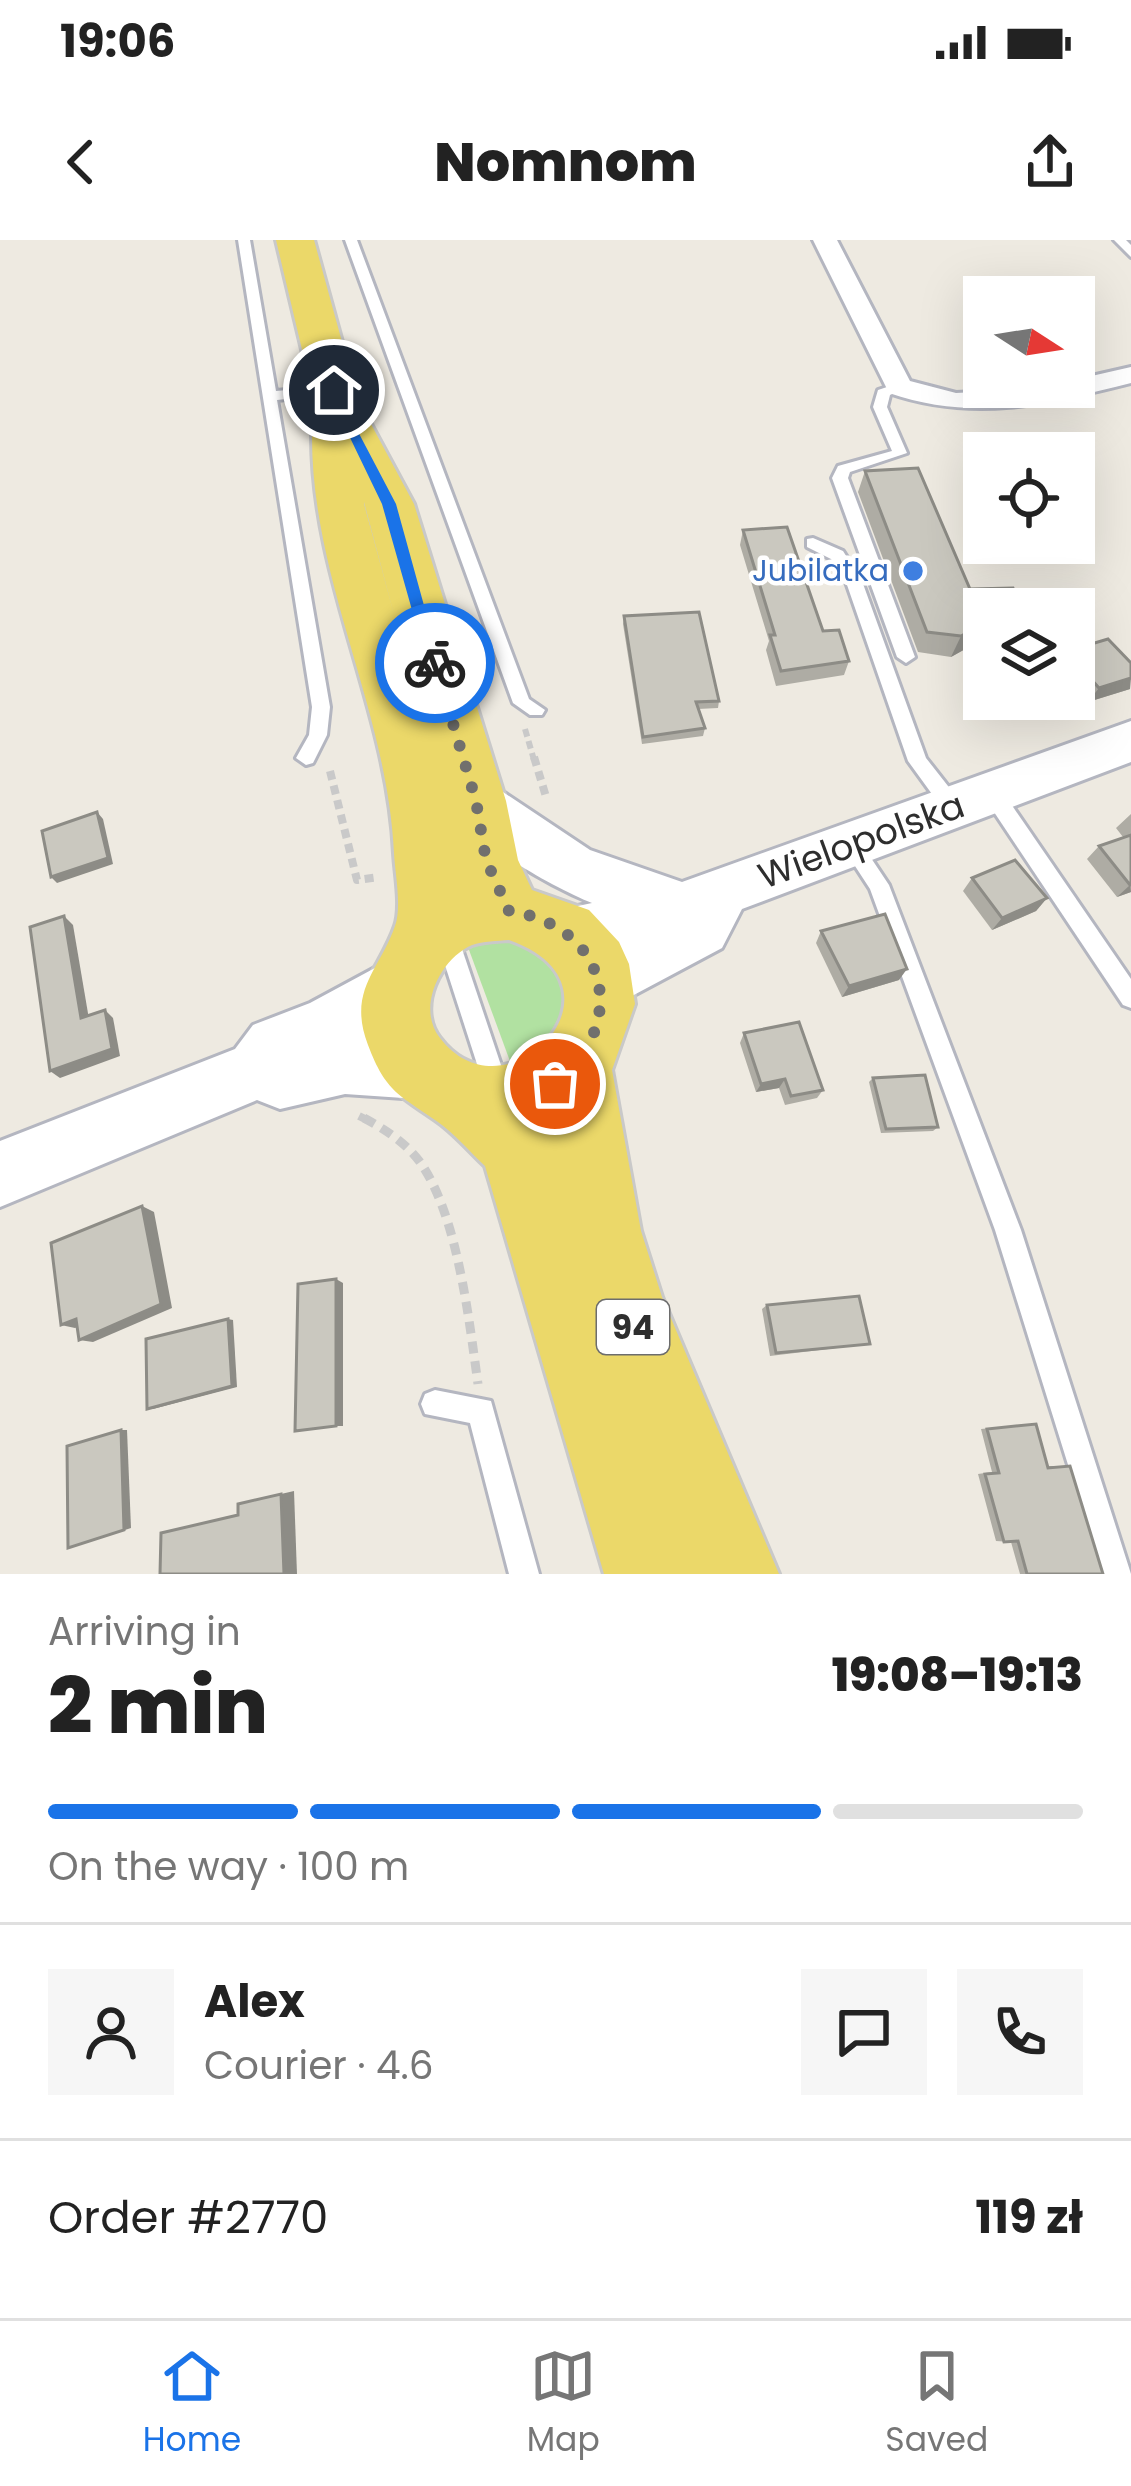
<!DOCTYPE html>
<meta charset="utf-8">
<style>
:root{--surface:#fff;--page:#f6f6f6;--text:#222;--muted:#767676;--line:#e0e0e0;--accent:#1a73e8}
body{margin:0;font-family:Poppins,sans-serif;background:var(--page);color:var(--text);height:100vh;display:flex;flex-direction:column;font-size:45px;white-space:nowrap}
*{box-sizing:border-box;margin:0}
p{font-size:39px;color:var(--muted)}
.icon{flex:none;width:66px;height:66px;fill:none;stroke:currentColor;stroke-width:2;stroke-linecap:round;stroke-linejoin:round}
.map{position:relative;height:1334px;overflow:hidden}
.sheet{display:flex;flex-direction:column;background:var(--surface);flex:1}
.sheet>*{flex:none}
.needle{width:78px;rotate:102deg}
.controls{position:absolute;left:963px;top:36px;display:grid;gap:24px}
.controls a{display:grid;place-items:center;width:132px;height:132px;border-radius:0px;background:var(--surface);box-shadow:0 12px 48px #0002;font-size:60px}
.pin{position:absolute;display:grid;place-items:center;width:102px;height:102px;color:#fff;margin:-51px;border:6px solid #fff;border-radius:50%;box-shadow:0 3px 12px #0007}
.courier{position:absolute;display:grid;place-items:center;width:120px;height:120px;margin:-60px;border:9px solid #1a73e8;border-radius:50%;background:#fff;color:#222;box-shadow:0 3px 15px #0007}
.summary em{font-style:normal;font-weight:800}
.summary div{display:flex;flex-direction:column-reverse}
.summary{display:flex;align-items:center;justify-content:space-between;height:204px;padding:0 48px}
h1{font-size:78px;font-weight:800;line-height:90px}
.bar{display:grid;grid-template-columns:repeat(4,1fr);gap:18px 12px;align-content:center;height:144px;padding:0 48px}
.bar i{height:15px;border-radius:9px;background:var(--line)}
.bar .selected{background:var(--accent)}
.bar p{grid-column:span 4}
.line{display:flex;align-items:center;gap:30px;padding:0 48px;border-top:3px solid var(--line)}
.line div{flex:1}
.round{display:grid;place-items:center;flex:none;width:126px;height:126px;border-radius:0px;background:var(--page)}
.status{display:flex;justify-content:space-between;align-items:center;height:84px;padding:0 60px;background:var(--surface);direction:ltr}
.status svg{height:33px;fill:currentColor}
header{display:flex;justify-content:space-between;align-items:center;height:156px;padding:0 48px;background:var(--surface);font-size:54px;font-weight:800}
.tabs{display:flex;justify-content:space-around;align-items:center;height:168px;border-top:3px solid var(--line);background:var(--surface);font-size:33px;color:var(--muted)}
.tabs a{display:grid;justify-items:center;gap:6px}
.tabs .selected{color:var(--accent)}
.map>svg:first-child{display:block}
</style>
<div class="status"><b>19:06</b><svg viewBox="0 0 49 12"><path d="M0 12V9h3v3zM5 12V6h3v6zM10 12V3h3v9zM15 12V0h3v12zM26 1h20v11H26zM47 4h2v5h-2z"/></svg></div>
<header><svg class="icon" aria-label="back" viewBox="0 0 24 24"><path d="M15 5l-7 7 7 7"/></svg>Nomnom<svg class="icon" aria-label="share" viewBox="0 0 24 24"><path d="M12 15V3M7 8l5-5 5 5M5 13v7h14v-7"/></svg></header>
<div class="map">
<svg width="1131" height="1334" viewBox="0 0 1131 1334">
<rect width="100%" height="100%" fill="#eeeae1"/>
<polygon fill="#b1e1a1" points="488,692 552,708 574,778 514,832 465,699"/>
<g fill="none" stroke-linecap="round" stroke-linejoin="round">
<defs>
<g id="lane">
<polygon points="238,0 250,0 276,151 333,146 340,150 333,154 277,160 330,467 327,495 313,523 306,525 296,518 309,495 312,467"/>
<polygon points="345,0 357,0 529,459 545,470 542,475 530,475 513,463"/>
<polygon points="1114,0 1126,0 1131,5 1131,17"/>
<polygon points="899,143 906,147 890,155 887,167 907,213 850,232 848,238 915,417 906,423 897,417 832,238 838,226 892,211 873,167 878,150"/>
<polygon points="813,298 843,311 862,341 926,518 959,560 962,566 959,572 945,572 908,521 846,342 831,319 807,307 807,299"/>
<polygon points="991,543 998,545 1131,739 1131,768 1123,765 984,557 981,551 984,545"/>
<polygon points="850,595 857,597 889,645 1021,990 1131,1334 1102,1334 995,990 870,649 840,603 843,597"/>
<polygon points="446,685 454,687 457,694 510,852 506,860 498,863 490,860 486,852 435,694 438,687"/>
<polygon points="435,1150 491,1161 539,1334 509,1334 470,1183 425,1174 421,1164 425,1154"/>
</g>
<path id="street" d="M 813,0 L 837,0 L 910,141 L 956,153 L 1074,147 L 1074,140 L 1131,127 L 1131,143 C 1047,164 973,182 889,153 Z"/>
<g id="secondary">
<path d="M 1131,481 L 1131,522 L 742,669 L 722,708 L 600,773 L 579,765 L 570,746 L 579,727 L 606,712 L 565,716 L 545,709 L 536,691 L 545,673 L 592,663 C 551,646 469,601 448,561 L 456,546 L 475,540 L 494,546 L 590,610 L 682,642 Z"/>
<polygon points="399,715 420,723 429,742 420,761 366,796 418,799 440,808 449,829 440,850 418,859 345,854 280,869 257,860 0,967 0,901 235,809 253,785 310,763"/>
</g>
<path id="primary" d="M 276,0 L 314,0 L 358,160 L 414,264 L 506,561 L 518,620 L 532,650 L 589,670 L 619,702 L 629,724 L 635,764 L 612,830 L 641,991 L 662,1057 L 779,1334 L 604,1334 L 485,926 C 470,912 455,894 438,882 C 400,855 386,853 368,805 C 347,750 380,730 395,686 C 402,667 395,633 394,613 C 387,468 311,340 312,194 L 325,183 L 314,160 ZM 364,262 L 364,264 L 395,378 ZM 509,700 C 640,746 506,885 440,798 C 416,768 440,719 472,705 C 483,701 497,701 509,700 Z"/>
</defs>
<use href="#lane" stroke="#b4b6c0" stroke-width="6"/>
<use href="#street" stroke="#b4b6c0" stroke-width="6"/>
<use href="#secondary" stroke="#b4b6c0" stroke-width="6"/>
<use href="#primary" stroke="#c9c9c9" stroke-width="6"/>
<polyline stroke="#c9c9c9" stroke-width="6" stroke-dasharray="8 4.5" stroke-linecap="butt" points="525,489 534,520"/>
<g stroke="#c9c9c9" stroke-width="8" stroke-dasharray="9 6" stroke-linecap="butt">
<polyline points="534,517 547,560"/>
<polyline points="330,531 357,640 379,637"/>
<polyline points="359,876 369,881"/>
</g>
<path stroke="#c9c9c9" stroke-width="9" stroke-dasharray="12 8" stroke-linecap="butt" d="M 364,878 C 386,890 408,904 422,925 C 458,979 469,1080 478,1144"/>
<use href="#lane" fill="#fff" fill-rule="evenodd"/>
<use href="#street" fill="#fff" fill-rule="evenodd"/>
<use href="#secondary" fill="#fff" fill-rule="evenodd"/>
<use href="#primary" fill="#ebd869" fill-rule="evenodd"/>
</g>
<g fill="#aeaca4">
<polygon points="865,231 970,349 984,369 984,407 967,408 951,417 918,412 858,252"/>
<polygon points="743,290 823,391 849,421 844,435 776,446 766,410 769,401 740,305"/>
<polygon points="624,376 719,461 718,468 698,469 705,488 703,496 642,504 623,384"/>
<polygon points="1074,409 1130,449 1088,462 1074,446"/>
<polygon points="1131,574 1131,652 1117,657 1087,619 1099,606 1123,597 1116,588"/>
<polygon points="972,638 1047,658 1036,671 992,690 963,651"/>
<polygon points="821,691 899,740 842,757 816,703"/>
<polygon points="744,793 823,850 817,858 785,865 779,848 756,852 740,803"/>
<polygon points="873,838 938,887 933,891 881,893 869,842"/>
<polygon points="767,1065 870,1104 770,1116 762,1069"/>
<polygon points="1036,1184 1048,1226 1070,1226 1103,1334 1020,1334 1011,1302 996,1301 978,1234 992,1232 981,1189"/>
</g>
<g fill="#8d8c86">
<polygon points="978,387 967,408 951,417 961,396"/>
<polygon points="1131,438 1130,449 1088,462 1099,448"/>
<polygon points="97,572 103,579 113,624 57,643 51,637"/>
<polygon points="1130,645 1131,652 1117,657"/>
<polygon points="1047,658 1036,671 992,690 1002,678"/>
<polygon points="64,676 73,685 90,785 81,778"/>
<polygon points="907,729 899,740 842,757 849,746"/>
<polygon points="105,770 113,778 120,816 60,838 50,831"/>
<polygon points="785,839 779,848 756,852 761,844"/>
<polygon points="142,966 154,972 172,1068 93,1102 79,1100"/>
<polygon points="336,1039 343,1043 343,1186 336,1186"/>
<polygon points="76,1079 91,1082 75,1088 61,1085"/>
<polygon points="228,1079 233,1080 237,1147 153,1169 147,1169"/>
<polygon points="121,1190 127,1190 131,1288 76,1306"/>
<polygon points="294,1251 297,1334 284,1334 281,1254"/>
</g>
<g fill="#cac8bf" stroke="#8d8c86" stroke-width="3">
<polygon points="918,228 970,349 1013,348 1022,369 984,369 984,387 978,387 961,396 927,392 865,231"/>
<polygon points="787,287 823,391 839,390 849,421 781,431 770,395 775,395 743,290"/>
<polygon points="699,372 719,461 696,462 705,488 643,497 624,376"/>
<polygon points="1108,399 1131,423 1131,438 1099,448 1074,420 1074,409"/>
<polygon points="97,572 108,618 51,637 42,591"/>
<polygon points="1131,595 1131,645 1130,645 1099,606"/>
<polygon points="1015,620 1047,658 1002,678 972,638"/>
<polygon points="885,674 907,729 849,746 821,691"/>
<polygon points="64,676 81,778 105,770 112,809 50,831 30,687"/>
<polygon points="799,782 823,850 791,856 785,839 761,844 744,793"/>
<polygon points="925,835 938,887 886,889 873,838"/>
<polygon points="142,966 161,1064 79,1100 76,1079 61,1085 51,1003"/>
<polygon points="336,1039 336,1186 295,1191 298,1044"/>
<polygon points="859,1056 870,1104 776,1113 767,1065"/>
<polygon points="228,1079 232,1146 147,1169 146,1099"/>
<polygon points="1036,1184 1048,1228 1070,1226 1103,1334 1027,1334 1018,1301 1004,1302 985,1234 999,1233 987,1189"/>
<polygon points="121,1190 124,1290 68,1308 67,1206"/>
<polygon points="281,1254 284,1334 160,1334 161,1293 238,1275 238,1264"/>
</g>
<polygon fill="#1a73e8" points="334,146 396,264 441,427 427,423 382,264 327,150"/>
<g fill="none" stroke-linecap="round" stroke-linejoin="round">
<path stroke="#71706d" stroke-width="12" stroke-dasharray="0 21.6" d="M 435,423 L 476,561 L 486,620 L 509,671 C 608,686 631,782 555,844"/>
</g>
<circle fill="#3f7fe0" stroke="#fff" stroke-width="4.5" cx="913" cy="331" r="12"/>
<g text-anchor="middle" stroke-width="9" stroke-linejoin="round" paint-order="stroke">
<g font-size="30" fill="#366cbe" stroke="#fff" text-anchor="end">
<text x="889" y="341">Jubilatka</text>
</g>
<rect fill="#fff" stroke="#6d6d6d" stroke-width="3" x="597" y="1060" width="72" height="54" rx="9"/>
<g font-size="33" font-weight="bold" fill="#2e2e2e">
<text x="633" y="1099">94</text>
</g>
<g font-size="36" fill="#2e2e2e" stroke="#fff">
<text transform="translate(861 600) rotate(-20)" y="13">Wielopolska</text>
</g>
</g>
</svg>
<div class="controls">
<a><svg class="needle" viewBox="-14 -14 28 28"><path d="M0-13l5 13h-10z" fill="#e53935"/><path d="M0 13l5-13h-10z" fill="#767676"/></svg></a>
<a><svg class="icon" aria-label="locate" viewBox="0 0 24 24"><circle cx="12" cy="12" r="6"/><path d="M12 2v4M12 18v4M2 12h4M18 12h4"/></svg></a>
<a><svg class="icon" aria-label="layers" viewBox="0 0 24 24"><path d="M12 4l9 5-9 5-9-5zM3 14l9 5 9-5"/></svg></a>
</div>
<div class="pin" style="left:555px;top:844px;background:#ea580c"><svg class="icon" aria-label="bag" viewBox="0 0 24 24"><path d="M5 8h14l-1 12H6zM9 8a3 3 0 0 1 6 0"/></svg></div>
<div class="pin" style="left:334px;top:150px;background:#1f2937"><svg class="icon" aria-label="home" viewBox="0 0 24 24"><path d="M3 11l9-7 9 7M6 9v11h12V9"/></svg></div>
<div class="courier" style="left:435px;top:423px"><svg class="icon" aria-label="bike" viewBox="0 0 24 24"><circle cx="6" cy="16" r="4"/><circle cx="18" cy="16" r="4"/><path d="M6 16l4-8h5l3 8M10 8l3 8H6M13 5h3"/></svg></div>
</div>
<section class="sheet">
<div class="summary"><div><h1>2 min</h1><p>Arriving in</p></div><em>19:08–19:13</em></div>
<div class="bar"><i class="selected"></i><i class="selected"></i><i class="selected"></i><i></i><p>On the way · 100 m</p></div>
<div class="line" style="height:216px"><a class="round"><svg class="icon" aria-label="person" viewBox="0 0 24 24"><circle cx="12" cy="8" r="4"/><path d="M4 21q1-7 8-7t8 7"/></svg></a><div><b>Alex</b><p>Courier · 4.6</p></div><a class="round"><svg class="icon" aria-label="chat" viewBox="0 0 24 24"><path d="M4 5h16v11H9l-5 4z"/></svg></a><a class="round"><svg class="icon" aria-label="phone" viewBox="0 0 24 24"><path d="M5 4h4l2 5-3 2q2 4 5 5l2-3 5 2v4C11 20 4 13 5 4z"/></svg></a></div>
<div class="line" style="height:156px"><div>Order #2770</div><b>119 zł</b></div>
</section>
<nav class="tabs">
<a class="selected"><svg class="icon" aria-label="home" viewBox="0 0 24 24"><path d="M3 11l9-7 9 7M6 9v11h12V9"/></svg>Home</a>
<a><svg class="icon" aria-label="map" viewBox="0 0 24 24"><path d="M3 6l6-2 6 2 6-2v14l-6 2-6-2-6 2zM9 4v14M15 6v14"/></svg>Map</a>
<a><svg class="icon" aria-label="saved" viewBox="0 0 24 24"><path d="M7 4h10v16l-5-4-5 4z"/></svg>Saved</a>
</nav>
